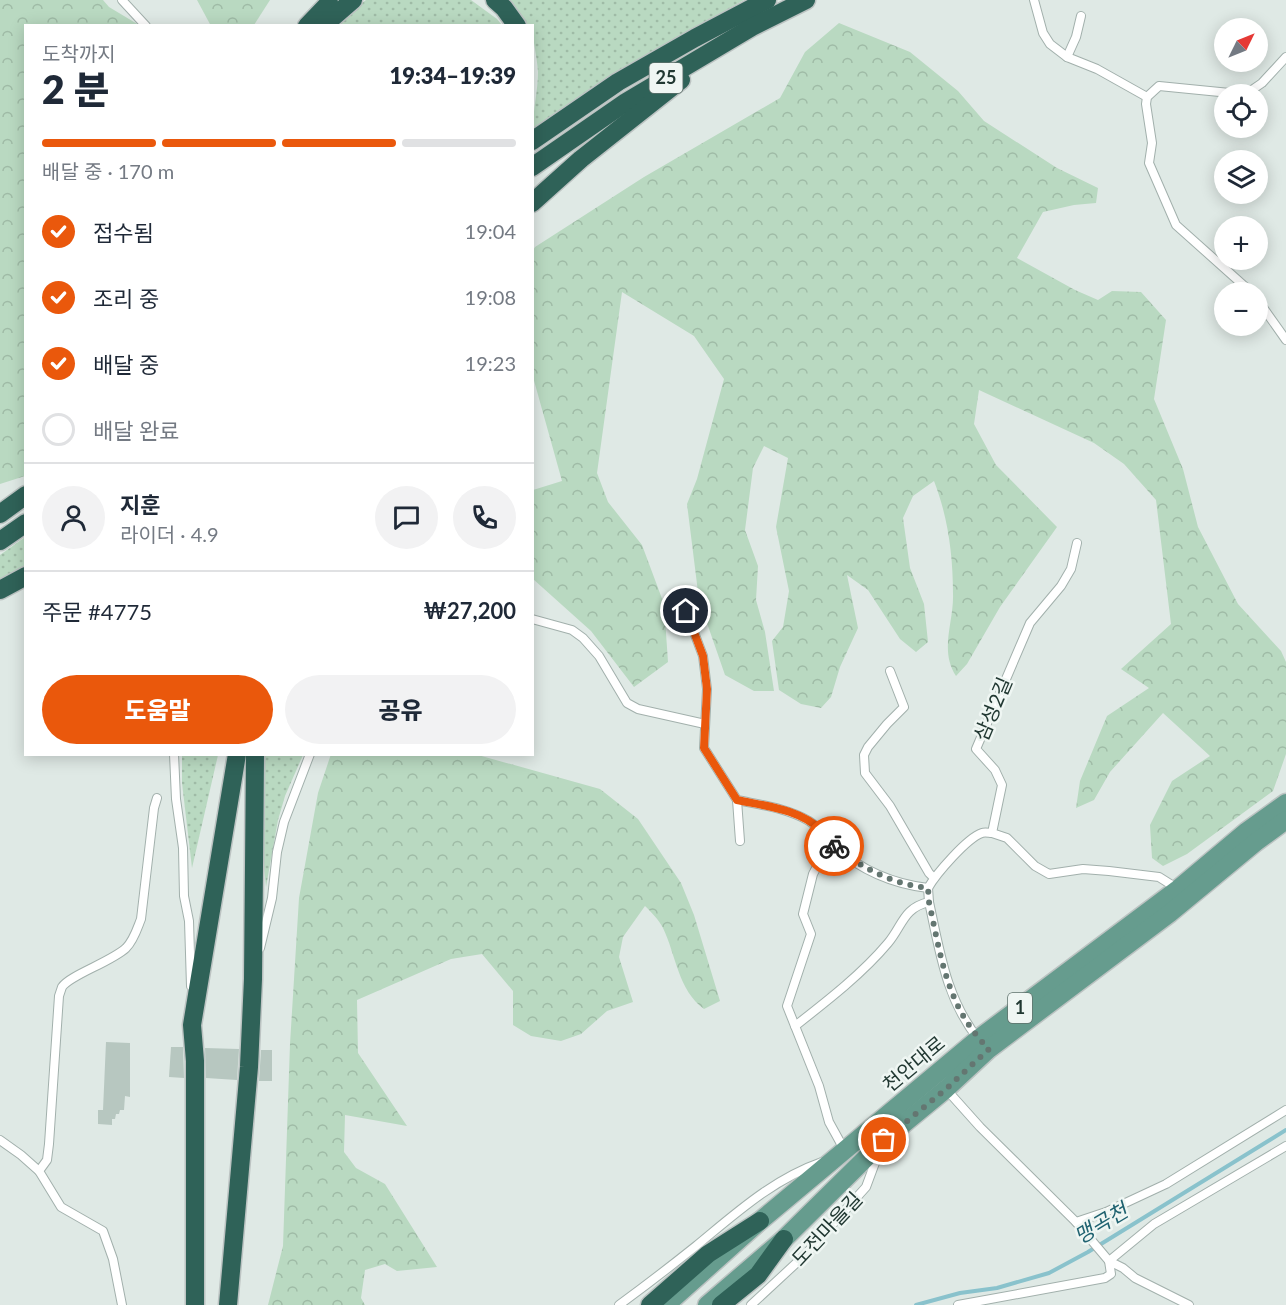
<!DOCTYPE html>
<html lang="ko">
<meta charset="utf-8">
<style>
:root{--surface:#fff;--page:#f2f2f3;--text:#1f2937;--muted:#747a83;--line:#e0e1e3;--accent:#ea580c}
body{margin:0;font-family:Lato,"Noto Sans KR",sans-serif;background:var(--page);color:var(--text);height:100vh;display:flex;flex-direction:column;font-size:22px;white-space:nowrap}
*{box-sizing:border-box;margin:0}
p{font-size:20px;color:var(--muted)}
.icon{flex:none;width:33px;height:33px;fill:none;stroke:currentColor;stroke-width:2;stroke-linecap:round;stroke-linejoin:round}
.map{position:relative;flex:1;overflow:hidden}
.details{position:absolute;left:24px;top:24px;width:510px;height:732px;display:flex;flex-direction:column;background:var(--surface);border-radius:0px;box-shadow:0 3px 15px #0003}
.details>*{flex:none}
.needle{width:39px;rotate:47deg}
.controls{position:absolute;left:1214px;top:18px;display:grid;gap:12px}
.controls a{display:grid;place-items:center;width:54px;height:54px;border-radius:50%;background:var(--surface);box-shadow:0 3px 15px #0003;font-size:30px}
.pin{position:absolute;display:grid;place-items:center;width:51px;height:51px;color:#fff;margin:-26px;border:3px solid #fff;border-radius:50%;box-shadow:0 2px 6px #0007}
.courier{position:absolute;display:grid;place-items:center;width:60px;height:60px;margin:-30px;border:4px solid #ea580c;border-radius:50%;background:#fff;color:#222;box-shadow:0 2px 8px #0007}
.headline em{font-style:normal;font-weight:800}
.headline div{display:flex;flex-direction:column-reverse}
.headline{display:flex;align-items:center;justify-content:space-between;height:102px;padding:0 18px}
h1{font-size:39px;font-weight:800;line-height:45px}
.bar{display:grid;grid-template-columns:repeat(4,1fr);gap:9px 6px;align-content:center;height:72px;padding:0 18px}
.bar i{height:8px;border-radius:4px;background:var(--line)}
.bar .on{background:var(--accent)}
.bar p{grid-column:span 4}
.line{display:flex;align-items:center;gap:15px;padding:0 18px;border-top:2px solid var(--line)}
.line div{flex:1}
.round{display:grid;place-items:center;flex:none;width:63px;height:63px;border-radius:32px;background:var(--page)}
ol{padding:0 18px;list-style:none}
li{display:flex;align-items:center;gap:18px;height:66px}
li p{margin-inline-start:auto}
li .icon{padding:6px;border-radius:50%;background:var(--accent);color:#fff;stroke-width:4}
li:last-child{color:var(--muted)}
li i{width:33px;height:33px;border:3px solid var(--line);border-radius:50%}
.cta{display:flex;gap:12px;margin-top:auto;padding:12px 18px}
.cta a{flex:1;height:69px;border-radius:36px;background:var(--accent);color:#fff;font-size:24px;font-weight:800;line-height:69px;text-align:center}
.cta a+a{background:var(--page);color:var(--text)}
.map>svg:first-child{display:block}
</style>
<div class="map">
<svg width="1286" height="1305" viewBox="0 0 1286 1305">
<defs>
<pattern id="grass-dots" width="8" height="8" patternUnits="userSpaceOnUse" patternTransform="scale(1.5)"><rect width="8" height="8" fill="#b9d9c1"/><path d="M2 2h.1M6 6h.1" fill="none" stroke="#9fbba6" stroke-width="1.8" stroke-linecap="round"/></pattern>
<pattern id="forest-crowns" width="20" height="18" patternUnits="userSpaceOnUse" patternTransform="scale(1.5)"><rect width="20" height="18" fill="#b9d9c1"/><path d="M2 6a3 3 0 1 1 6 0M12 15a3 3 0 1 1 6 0" fill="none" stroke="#9fbba6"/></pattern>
</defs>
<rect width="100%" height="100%" fill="#dfe9e5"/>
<g fill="url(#grass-dots)">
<polygon points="366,0 471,0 497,19 502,25 330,26"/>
<path d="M 507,0 L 744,0 C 672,41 601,82 533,128 C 533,109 538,91 538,72 C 537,56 533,42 532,26 L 525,25 Z"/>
<polygon points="25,537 25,570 0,583 0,555"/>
<polygon points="182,755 218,755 192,868 182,783"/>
<polygon points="265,755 303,755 285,796 278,820 266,887 260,826"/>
</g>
<g fill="url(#forest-crowns)">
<polygon points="0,0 103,0 109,7 139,25 26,26 25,476 0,484"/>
<polygon points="197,0 270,0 254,25 211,26"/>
<path d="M 839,23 L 910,52 L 958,91 L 984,121 L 1057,168 L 1098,188 L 1096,203 L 1074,205 L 1043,212 L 1017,258 L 1075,290 L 1098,300 L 1112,291 L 1141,292 L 1166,320 L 1154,399 L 1183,469 L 1198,527 L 1238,604 L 1281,651 L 1286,662 L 1286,754 L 1273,791 L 1187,854 L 1163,866 L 1152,858 L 1150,825 L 1172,781 L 1210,756 L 1163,713 L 1110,772 L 1094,800 L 1076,808 L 1080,781 L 1107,716 L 1149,688 L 1121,669 L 1171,624 L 1156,500 L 1124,464 L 1094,443 L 979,390 L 974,424 L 996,465 L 1057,527 L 1000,607 L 967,664 L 956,676 C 939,650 954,622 953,594 C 953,555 948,517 934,481 L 913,496 L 903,518 L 910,568 L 924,604 L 928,642 L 916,652 L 900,639 L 868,590 L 847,575 L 858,628 L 840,667 L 831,697 L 821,708 L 801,704 L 779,690 L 772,641 L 783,627 L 789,591 L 776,527 L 788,458 L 764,446 L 753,468 L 745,530 L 758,566 L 756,600 L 765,632 L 774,691 L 754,691 L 725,675 L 699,600 L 687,504 L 697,479 L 724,379 L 694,336 L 622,292 L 597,473 L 608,502 L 642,545 L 664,604 L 668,662 L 634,687 L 591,631 L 533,579 L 533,490 L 562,481 L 533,377 L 532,252 L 535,247 L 644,177 L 780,98 L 805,52 Z"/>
<path d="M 331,754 L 478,755 L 600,789 L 638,819 L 681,883 L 694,915 L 720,1001 L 704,1009 C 678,990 676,955 663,928 C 659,920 651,912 645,906 L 623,937 L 619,957 L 633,1002 L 607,1011 L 581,1034 L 561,1041 L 531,1036 L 513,1025 L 513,991 L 482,954 L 451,959 L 357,1000 L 358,1053 L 407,1126 L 345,1115 L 344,1152 L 356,1168 L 385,1184 L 437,1267 L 397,1271 L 385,1264 L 365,1270 L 361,1298 L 365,1305 L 268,1305 L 283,1246 L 290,1044 L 299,898 L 318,793 Z"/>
</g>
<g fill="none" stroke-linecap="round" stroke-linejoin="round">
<polyline stroke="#89c2cc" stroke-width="4" points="916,1305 960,1293 997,1288 1049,1273 1088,1252 1286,1130"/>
</g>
<g fill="#b7c7c0">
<polygon points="106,1042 130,1043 130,1097 125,1096 124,1110 120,1110 119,1114 116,1114 115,1119 112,1119 112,1125 98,1124 98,1110 103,1110"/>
<polygon points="171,1047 183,1047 184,1078 169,1077"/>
<polygon points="205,1048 239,1049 237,1080 206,1078"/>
<polygon points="261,1050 272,1050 272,1081 259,1081"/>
</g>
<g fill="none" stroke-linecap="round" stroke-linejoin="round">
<defs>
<g id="lane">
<polyline points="122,0 146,26"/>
<polyline points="1034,0 1043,33 1050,44 1067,57 1097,69 1147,97"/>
<polyline points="1067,57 1076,37 1081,16"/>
<polyline points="1240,94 1159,86 1147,97 1146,104 1152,143 1149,163 1176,225 1251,292"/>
<polyline points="1246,94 1262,83 1286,57"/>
<polyline points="1257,299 1286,340"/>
<path d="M 686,611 L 703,656 L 707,689 L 704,748 L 737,800 C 761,805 787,808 809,821 C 820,828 826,839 835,847 C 861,870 894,884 928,888 L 929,902 C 940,952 946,999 979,1040"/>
<polyline points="532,619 572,630 583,638 599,656 627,703 638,709 705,724"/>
<polyline points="890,671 904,707 887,724 868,747 864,755 865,773 890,806 929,873 934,878"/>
<polyline points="174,754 176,799 183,848 184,896 189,921 191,986"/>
<polyline points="737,800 740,841"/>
<polyline points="992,833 1007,838 1035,866 1049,874 1083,869 1109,871 1159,877 1178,889"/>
<polyline points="830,842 813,874 803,914 811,934 787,1006 819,1086 829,1122 845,1151"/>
<path d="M 928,888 C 936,874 967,838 982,833 C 985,832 989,833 992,833 L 1002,785 L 995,770 L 976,749 L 1030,623 L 1061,586 L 1071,569 L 1077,543"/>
<polyline points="260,948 272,898 277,852 284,822 310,754"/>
<path d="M 795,1026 C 827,1001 862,974 888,943 C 903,925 903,908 929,902"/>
<polyline points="946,1089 980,1127 1076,1222 1109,1261 1123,1268 1135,1278 1189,1305"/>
<polyline points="0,1140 21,1155 39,1171"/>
<polyline points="1076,1222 1106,1212 1166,1184 1286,1110"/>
<path d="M 122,1305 L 113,1259 L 103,1231 L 61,1207 L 39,1171 L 47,1160 L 49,1144 L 59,996 C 60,993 61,990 62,987 C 70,975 111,962 126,948 C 134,940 137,929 141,919 L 154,808 L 157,798"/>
<path d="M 619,1305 C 645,1286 671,1266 696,1246 C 735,1214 773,1179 822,1162"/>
<polyline points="751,1305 805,1255 866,1187 879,1152"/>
<polyline points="958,1305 1105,1278 1111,1274 1109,1261 1154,1224 1286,1146"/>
</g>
<g id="primary">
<polyline points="666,1305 760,1221 978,1039 1178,889 1247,831 1286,803"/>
<polyline points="707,1305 784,1239 884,1140 946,1089 989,1049 1170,913 1256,842 1286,820"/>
</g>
<g id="highway">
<polyline points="495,0 504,8 517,26"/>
<polyline points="307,26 329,3"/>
<polyline points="323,26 353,0"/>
<polyline points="532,141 618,82 695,38 767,0"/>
<polyline points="532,167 626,102 752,27 806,0"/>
<polyline points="532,203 581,159 681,80"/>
<polyline points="0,514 26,495"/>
<polyline points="0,541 26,523"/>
<polyline points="0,590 26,576"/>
<polyline points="195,1305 195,1061 192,1025 237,754"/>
<polyline points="228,1305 249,1067 253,979 255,754"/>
<polyline points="650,1305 708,1254 760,1221"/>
<polyline points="721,1305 758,1275 784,1239"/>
</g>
</defs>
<use href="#lane" stroke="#a2b0ac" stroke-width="10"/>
<use href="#primary" stroke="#bcc3c2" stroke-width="21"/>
<use href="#highway" stroke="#bcc3c2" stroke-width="21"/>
<use href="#lane" stroke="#fff" stroke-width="8"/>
<use href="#primary" stroke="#669c8e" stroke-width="18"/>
<use href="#highway" stroke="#2f6258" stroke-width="18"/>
</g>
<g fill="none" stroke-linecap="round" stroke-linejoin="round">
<path stroke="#647671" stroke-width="6" stroke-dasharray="0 10.8" d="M 834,846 C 862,868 892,884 928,888 L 929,902 C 941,957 947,1008 989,1049 L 946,1089 L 884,1140"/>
<path stroke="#ea580c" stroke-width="8" d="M 686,611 L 703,656 L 707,689 L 704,748 L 737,800 C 765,806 800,809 822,831 C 826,836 830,841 834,846"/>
</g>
<g text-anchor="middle" stroke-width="5" stroke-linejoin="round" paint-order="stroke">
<g fill="#eff6f3" stroke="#5f716c" stroke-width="1.5">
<rect x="649.5" y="63" width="33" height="30" rx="4.5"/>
<rect x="1008" y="993" width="24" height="30" rx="4.5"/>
</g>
<g font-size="18" font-weight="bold" fill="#213832">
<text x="666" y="84">25</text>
<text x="1020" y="1014">1</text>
</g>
<g font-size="20" fill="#213832" stroke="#eff6f3">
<text transform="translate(993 709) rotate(-67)" y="7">삼성2길</text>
<text transform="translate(914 1064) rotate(-40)" y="7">천안대로</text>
<text transform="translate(827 1229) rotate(-47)" y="7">도전마을길</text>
</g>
<g font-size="21" font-style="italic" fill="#1f6270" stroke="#eff6f3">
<text transform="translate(1101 1224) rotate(-31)" y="7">맹곡천</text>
</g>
</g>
</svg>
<div class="controls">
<a><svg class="needle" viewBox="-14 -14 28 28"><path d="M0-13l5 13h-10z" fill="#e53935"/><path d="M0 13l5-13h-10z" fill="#747a83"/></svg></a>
<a><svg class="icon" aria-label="locate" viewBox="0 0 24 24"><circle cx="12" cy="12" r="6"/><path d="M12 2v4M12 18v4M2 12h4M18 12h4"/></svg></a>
<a><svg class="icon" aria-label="layers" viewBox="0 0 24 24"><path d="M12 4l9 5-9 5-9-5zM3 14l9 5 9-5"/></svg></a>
<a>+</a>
<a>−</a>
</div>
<div class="pin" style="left:884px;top:1140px;background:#ea580c"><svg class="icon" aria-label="bag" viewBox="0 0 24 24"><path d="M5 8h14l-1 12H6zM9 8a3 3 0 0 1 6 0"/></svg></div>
<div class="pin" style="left:686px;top:611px;background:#1f2937"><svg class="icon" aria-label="home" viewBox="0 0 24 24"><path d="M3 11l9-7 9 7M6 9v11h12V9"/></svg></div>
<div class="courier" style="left:834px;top:846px"><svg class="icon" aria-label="bike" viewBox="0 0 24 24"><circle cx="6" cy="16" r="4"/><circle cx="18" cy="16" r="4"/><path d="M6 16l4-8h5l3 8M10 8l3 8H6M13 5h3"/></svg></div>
<section class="details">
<div class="headline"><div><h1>2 분</h1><p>도착까지</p></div><em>19:34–19:39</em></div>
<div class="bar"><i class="on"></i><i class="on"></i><i class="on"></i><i></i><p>배달 중 · 170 m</p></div>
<ol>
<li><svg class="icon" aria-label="check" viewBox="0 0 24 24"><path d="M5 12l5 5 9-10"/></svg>접수됨<p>19:04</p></li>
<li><svg class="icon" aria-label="check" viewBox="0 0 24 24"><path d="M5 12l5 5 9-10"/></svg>조리 중<p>19:08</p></li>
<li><svg class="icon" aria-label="check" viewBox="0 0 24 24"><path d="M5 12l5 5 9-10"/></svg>배달 중<p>19:23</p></li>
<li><i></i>배달 완료</li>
</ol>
<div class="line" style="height:108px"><a class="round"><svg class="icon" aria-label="person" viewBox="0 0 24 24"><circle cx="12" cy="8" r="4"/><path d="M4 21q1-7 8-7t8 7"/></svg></a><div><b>지훈</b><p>라이더 · 4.9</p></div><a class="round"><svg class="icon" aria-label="chat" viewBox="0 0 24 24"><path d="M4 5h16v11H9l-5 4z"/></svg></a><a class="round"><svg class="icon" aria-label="phone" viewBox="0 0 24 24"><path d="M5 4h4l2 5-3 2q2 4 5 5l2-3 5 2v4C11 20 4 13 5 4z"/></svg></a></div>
<div class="line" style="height:78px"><div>주문 #4775</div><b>₩27,200</b></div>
<div class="cta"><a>도움말</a><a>공유</a></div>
</section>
</div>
